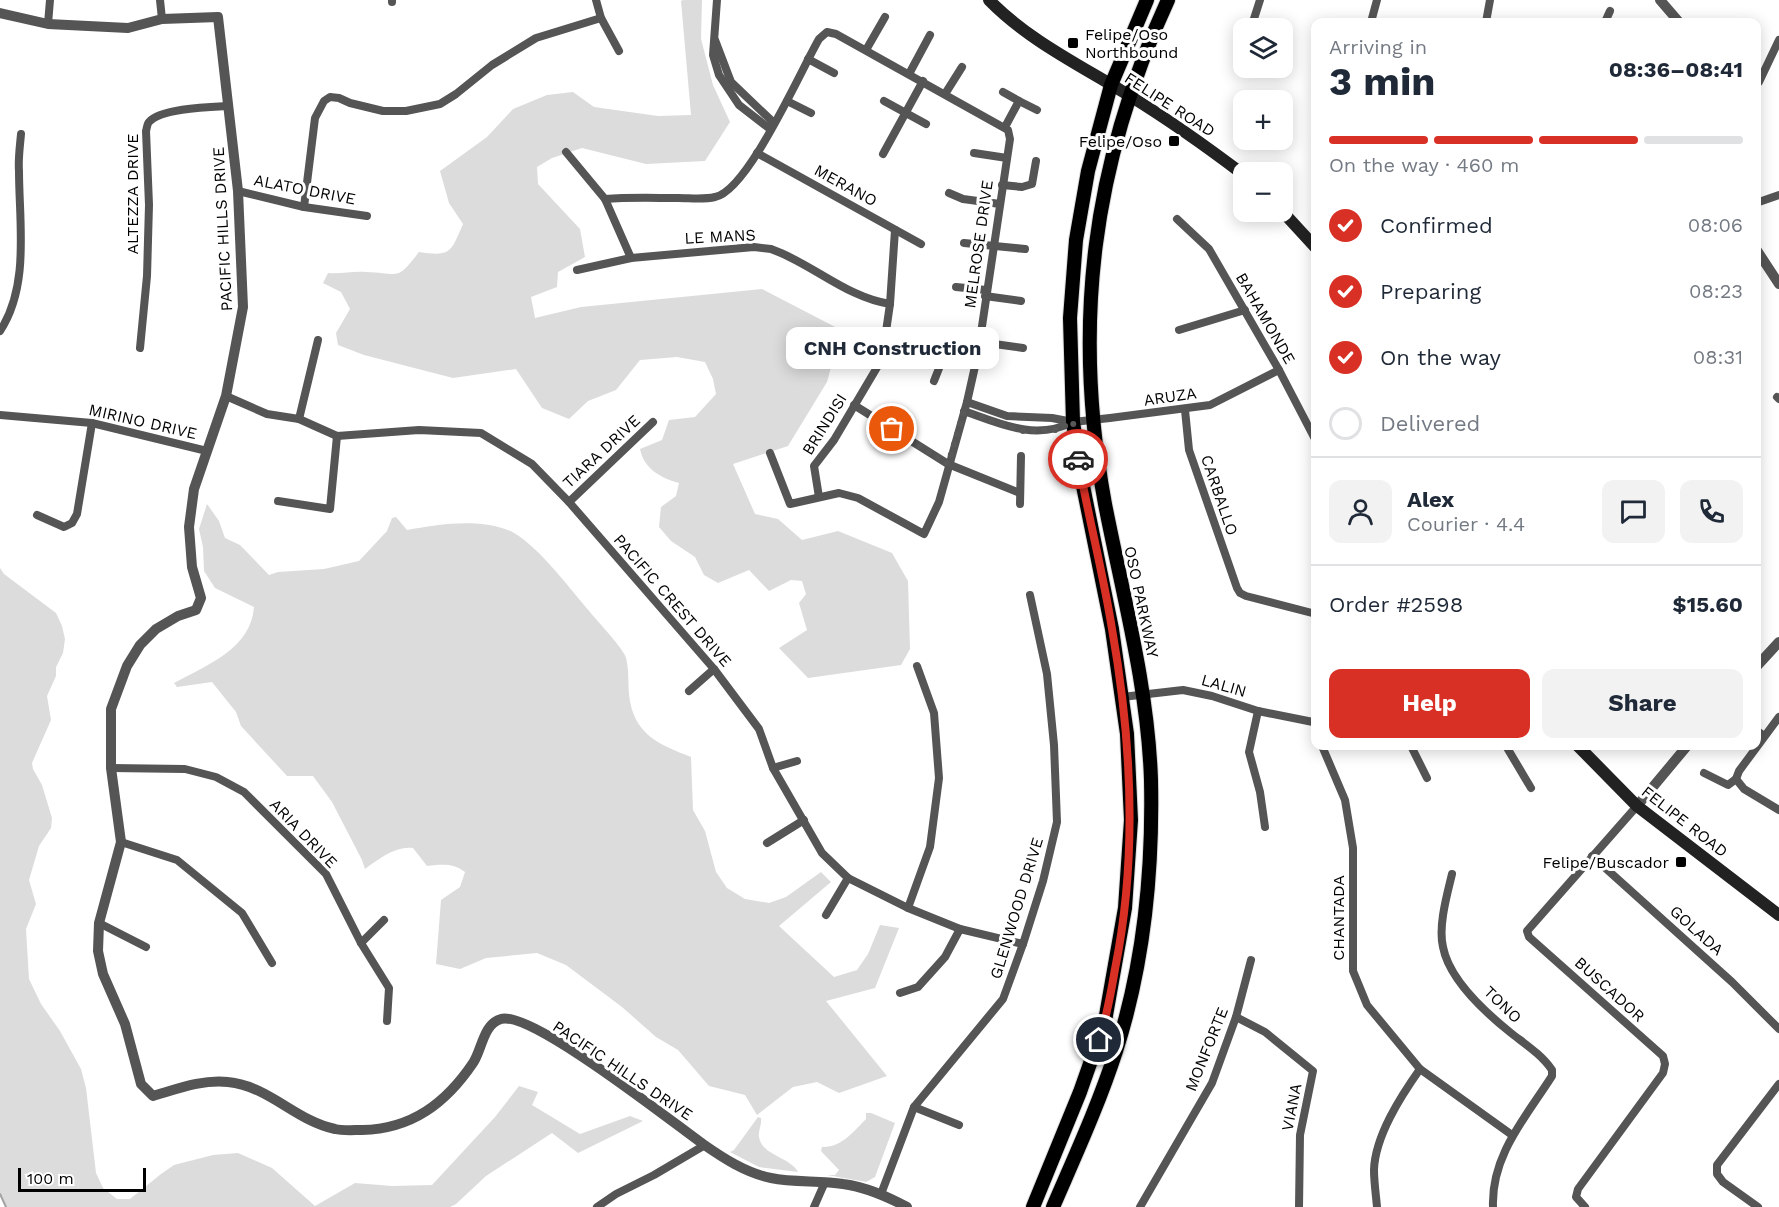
<!DOCTYPE html>
<meta charset="utf-8">
<style>
:root{--surface:#fff;--page:#f2f2f3;--text:#1f2937;--muted:#747a83;--line:#e0e1e3;--accent:#d93025}
body{margin:0;font-family:"Work Sans",sans-serif;background:var(--page);color:var(--text);height:100vh;display:flex;flex-direction:column;font-size:22px;white-space:nowrap}
*{box-sizing:border-box;margin:0}
p{font-size:20px;color:var(--muted)}
.icon{flex:none;width:33px;height:33px;fill:none;stroke:currentColor;stroke-width:2;stroke-linecap:round;stroke-linejoin:round}
.map{position:relative;flex:1;overflow:hidden}
.sheet{position:absolute;left:1311px;top:18px;width:450px;height:732px;display:flex;flex-direction:column;background:var(--surface);border-radius:12px;box-shadow:0 3px 15px #0003}
.sheet>*{flex:none}
.fabs{position:absolute;left:1233px;top:18px;display:grid;gap:12px}
.fabs a{display:grid;place-items:center;width:60px;height:60px;border-radius:12px;background:var(--surface);box-shadow:0 3px 15px #0003;font-size:30px}
.scale{position:absolute;left:18px;bottom:15px;width:128px;box-sizing:border-box;padding-left:6px;border:3px solid #000;border-top:0;font-size:16px;line-height:21px;white-space:nowrap;color:#000;-webkit-text-stroke:4px #fff;paint-order:stroke}
.pin{position:absolute;display:grid;place-items:center;width:51px;height:51px;color:#fff;margin:-26px;border:3px solid #fff;border-radius:50%;box-shadow:0 2px 6px #0007}
.courier{position:absolute;display:grid;place-items:center;width:60px;height:60px;margin:-30px;border:4px solid #d93025;border-radius:50%;background:#fff;color:#222;box-shadow:0 2px 8px #0007}
.bubble{position:absolute;height:42px;border-radius:12px;background:var(--surface);box-shadow:0 3px 15px #0003;font-size:20px;font-weight:700;line-height:42px;text-align:center}
.headline em{font-style:normal;font-weight:700}
.headline div{display:flex;flex-direction:column-reverse}
.headline{display:flex;align-items:center;justify-content:space-between;height:102px;padding:0 18px}
h1{font-size:39px;font-weight:700;line-height:45px}
.bar{display:grid;grid-template-columns:repeat(4,1fr);gap:9px 6px;align-content:center;height:72px;padding:0 18px}
.bar i{height:8px;border-radius:4px;background:var(--line)}
.bar .current{background:var(--accent)}
.bar p{grid-column:span 4}
.line{display:flex;align-items:center;gap:15px;padding:0 18px;border-top:2px solid var(--line)}
.line div{flex:1}
.round{display:grid;place-items:center;flex:none;width:63px;height:63px;border-radius:12px;background:var(--page)}
ol{padding:0 18px;list-style:none}
li{display:flex;align-items:center;gap:18px;height:66px}
li p{margin-inline-start:auto}
li .icon{padding:6px;border-radius:50%;background:var(--accent);color:#fff;stroke-width:4}
li:last-child{color:var(--muted)}
li i{width:33px;height:33px;border:3px solid var(--line);border-radius:50%}
.primary-button{display:flex;gap:12px;margin-top:auto;padding:12px 18px}
.primary-button a{flex:1;height:69px;border-radius:12px;background:var(--accent);color:#fff;font-size:24px;font-weight:700;line-height:69px;text-align:center}
.primary-button a+a{background:var(--page);color:var(--text)}
.map>svg:first-child{display:block}
</style>
<div class="map">
<svg width="1779" height="1207" viewBox="0 0 1779 1207">
<rect width="100%" height="100%" fill="#fff"/>
<g fill="#dcdcdc">
<path d="M 683,0 L 702,0 L 701,39 L 713,85 L 730,122 L 705,161 L 646,164 L 582,148 L 552,158 L 537,167 L 538,184 L 580,229 L 585,257 L 558,272 L 557,287 L 531,297 L 535,318 L 581,307 L 762,289 L 841,330 L 827,382 L 788,446 L 733,464 L 755,514 L 778,519 L 802,540 L 838,531 L 892,553 L 908,581 L 910,649 L 901,665 L 808,678 L 779,648 L 807,630 L 799,603 L 806,594 L 802,581 L 791,580 L 769,591 L 749,570 L 718,583 L 704,575 L 695,557 L 671,541 L 659,527 L 661,507 L 676,496 L 679,483 C 661,478 644,469 640,449 L 662,440 L 669,420 L 695,417 L 716,394 L 713,379 L 705,362 L 677,357 L 640,360 L 616,390 L 588,401 L 569,419 L 542,408 L 516,369 L 453,378 L 364,355 L 338,345 L 336,333 L 350,309 L 341,292 L 323,283 L 328,273 C 341,274 353,271 366,272 C 400,273 396,282 419,252 C 451,257 451,252 463,224 L 449,203 L 440,171 L 487,137 L 513,109 L 547,95 L 573,92 L 594,107 L 658,116 L 691,115 L 681,1 Z"/>
<path d="M 207,504 L 219,521 L 225,538 L 240,545 L 269,575 L 278,572 L 324,569 L 359,561 L 387,531 L 392,518 L 396,517 L 407,530 C 438,524 485,517 514,533 C 540,548 570,589 590,612 C 597,621 624,649 626,658 C 629,669 628,683 629,694 C 633,734 658,744 691,757 L 693,810 L 705,831 L 716,872 L 727,888 L 745,899 L 769,903 L 786,897 L 821,872 L 831,882 L 779,926 L 834,977 L 857,970 L 868,954 L 880,925 L 899,928 L 875,988 L 826,1001 L 887,1076 L 839,1093 L 817,1082 L 793,1087 L 757,1115 L 745,1095 L 709,1086 L 678,1050 L 656,1037 L 622,1007 L 566,965 L 537,953 L 486,958 L 460,969 L 436,964 L 441,900 L 460,887 L 465,872 C 454,863 441,864 427,866 L 413,848 C 395,846 379,859 365,869 L 362,860 L 332,802 L 313,776 L 287,776 L 241,726 L 236,712 L 212,682 L 177,687 L 174,683 C 207,665 251,649 254,607 L 215,588 L 204,571 L 203,547 L 199,529 Z"/>
<polygon points="0,568 4,574 56,613 62,626 65,639 63,653 56,667 56,676 47,696 51,720 32,763 33,769 42,785 52,818 51,828 39,846 29,880 36,904 26,929 29,979 41,1004 60,1031 81,1069 86,1088 96,1173 103,1188 117,1199 130,1199 161,1174 174,1165 213,1155 238,1153 272,1168 315,1206 355,1183 392,1186 432,1185 495,1117 519,1086 538,1092 532,1105 580,1134 630,1116 643,1121 578,1153 552,1133 486,1176 456,1204 450,1207 6,1207 0,1194"/>
<path d="M 866,1113 L 871,1113 L 895,1123 L 875,1177 L 866,1182 L 827,1175 L 835,1175 L 839,1170 L 821,1151 L 822,1147 C 841,1148 854,1131 866,1119 Z"/>
<path d="M 758,1117 L 761,1118 C 762,1125 758,1131 759,1137 C 762,1156 790,1157 798,1172 L 759,1167 L 730,1152 L 734,1150 Z"/>
</g>
<g fill="none" stroke-linecap="round" stroke-linejoin="round">
<polyline stroke="#a3a3a3" stroke-width="2" points="0,1194 6,1207"/>
<defs>
<g id="primary">
<polyline points="1033,1207 1080,1092 1105,1021 1125,908 1131,820 1127,734 1112,629 1082,481 1073,422 1070,318 1076,240 1088,171 1111,85 1147,0"/>
<path d="M 1053,1207 C 1075,1156 1099,1104 1116,1051 C 1144,964 1153,871 1151,780 C 1148,687 1123,596 1105,504 C 1072,326 1092,164 1168,0"/>
</g>
</defs>
<use href="#primary" stroke="#dbdbdb" stroke-width="16"/>
<g stroke="#555" stroke-width="8">
<polyline points="160,0 162,19"/>
<polyline points="596,0 601,18 619,51"/>
<polyline points="717,0 713,55 719,75 739,105 770,129"/>
<polyline points="392,2 392,0"/>
<polyline points="1371,22 1377,0"/>
<polyline points="1486,22 1490,0"/>
<polyline points="1605,22 1610,11"/>
<polyline points="48,24 50,0"/>
<polyline points="1251,28 1260,0"/>
<polyline points="715,40 731,82 774,123"/>
<polyline points="866,50 885,17"/>
<polyline points="808,59 834,73"/>
<polyline points="909,74 930,35"/>
<polyline points="1759,82 1779,40"/>
<polyline points="1003,92 1019,101 1005,127"/>
<polyline points="945,94 962,67"/>
<polyline points="787,101 811,113"/>
<polyline points="884,101 926,124"/>
<polyline points="1019,101 1037,110"/>
<polyline points="566,152 605,199 631,258"/>
<polyline points="757,153 921,244"/>
<polyline points="974,153 1007,158"/>
<polyline points="883,154 923,81"/>
<polyline points="1002,185 1022,187 1032,184 1036,161"/>
<polyline points="238,191 304,207 367,216"/>
<polyline points="949,193 963,199 1000,204"/>
<path d="M 605,199 C 629,197 654,198 678,198 C 690,198 703,200 715,197 C 748,191 801,70 819,39 L 827,32 L 836,34 L 1008,130 L 1010,139 L 978,353 L 967,402 L 939,502 L 924,534 L 858,498 L 839,493 L 790,504 L 770,453"/>
<polyline points="1756,203 1779,195"/>
<polyline points="304,207 315,118 324,101 330,97 339,98 350,103 383,111 406,111 440,104 456,94 492,65 536,38 601,18"/>
<polyline points="1177,219 1209,249 1279,370 1316,441"/>
<polyline points="964,243 1025,249"/>
<path d="M 577,270 L 631,258 L 754,247 L 771,249 L 781,253 C 818,269 850,298 890,304"/>
<polyline points="956,287 986,290"/>
<polyline points="985,296 1021,301"/>
<polyline points="1179,330 1245,310"/>
<path d="M 0,331 C 30,286 19,222 19,171 C 18,159 20,146 21,134"/>
<polyline points="980,342 1023,348"/>
<path d="M 140,348 L 147,276 L 149,205 L 146,131 C 147,128 147,124 149,122 C 161,108 211,107 229,106"/>
<polyline points="947,348 948,332"/>
<polyline points="934,381 947,348 978,353"/>
<polyline points="226,396 267,414 299,419 337,436 419,430 481,433 532,464 569,502 714,669 759,729 773,768 822,853 848,878 908,908 960,929 1023,944"/>
<polyline points="1777,397 1779,399"/>
<polyline points="967,402 1007,416 1052,418 1073,422 1110,418 1210,405 1279,370"/>
<polyline points="854,405 948,464 1020,493"/>
<polyline points="1185,410 1189,450 1237,588 1240,593 1246,596 1316,614"/>
<path d="M 964,411 C 1001,424 1035,441 1073,422"/>
<polyline points="0,415 92,423 207,451"/>
<polyline points="299,419 318,340"/>
<polyline points="819,497 814,466 834,440 882,359 890,304 895,230"/>
<polyline points="278,501 330,509 337,436"/>
<polyline points="569,502 653,422"/>
<polyline points="1020,504 1021,456"/>
<polyline points="37,515 64,527 72,523 77,514 92,423"/>
<polyline points="689,691 714,669"/>
<polyline points="1122,697 1183,690 1212,696 1258,711 1313,722 1316,720"/>
<polyline points="1258,711 1249,752 1260,792 1265,827"/>
<polyline points="1756,730 1764,736"/>
<polyline points="1322,746 1345,800 1353,848 1353,971 1367,1005 1420,1069 1512,1135"/>
<polyline points="1411,746 1427,778"/>
<polyline points="1506,746 1531,788"/>
<polyline points="111,768 185,769 216,777 244,792 326,874 361,943 389,988 387,1021"/>
<polyline points="773,768 797,761"/>
<polyline points="1704,773 1728,785 1736,779"/>
<polyline points="1736,779 1739,771 1779,717"/>
<polyline points="1736,779 1744,789 1779,810"/>
<polyline points="121,842 177,860 242,913 272,963"/>
<polyline points="767,843 804,820"/>
<polyline points="1592,856 1732,982 1779,1029"/>
<path d="M 1452,874 C 1447,895 1438,926 1443,947 C 1449,979 1486,1013 1511,1033 C 1525,1044 1542,1055 1552,1070 L 1552,1076 C 1526,1117 1491,1155 1493,1207"/>
<polyline points="908,908 930,847 939,778 934,713 917,666"/>
<polyline points="826,915 848,878"/>
<polyline points="99,923 146,947"/>
<polyline points="361,943 384,920"/>
<polyline points="900,993 918,987 945,957 960,929"/>
<polyline points="1236,1017 1265,1032 1313,1071 1300,1135 1299,1207"/>
<polyline points="914,1107 959,1125"/>
<polyline points="881,1194 914,1107 1003,999 1023,944 1043,881 1057,822 1054,745 1047,674 1030,595"/>
<polyline points="597,1207 616,1194 654,1175 705,1145"/>
<polyline points="814,1207 825,1182"/>
<polyline points="1140,1207 1212,1083 1236,1017 1251,960"/>
<path d="M 1377,1207 C 1376,1195 1374,1182 1374,1170 C 1375,1136 1401,1096 1420,1069"/>
<polyline points="1585,1207 1576,1197 1578,1189 1663,1073 1665,1064 1663,1056 1529,937 1527,931 1637,806"/>
<polyline points="1758,1207 1723,1182 1717,1174 1717,1165 1779,1084"/>
</g>
<g stroke="#555" stroke-width="10">
<polyline points="1660,0 1679,22"/>
<path d="M 0,13 L 48,24 L 128,28 L 162,19 L 218,17 L 238,191 L 243,307 L 226,396 L 194,489 L 189,527 L 192,567 L 201,598 L 196,610 L 178,616 L 156,629 L 140,645 L 127,666 L 111,709 L 111,768 L 121,842 L 99,923 L 98,951 L 103,974 L 125,1024 L 141,1084 L 153,1096 C 177,1089 203,1079 228,1082 C 269,1086 296,1121 335,1129 C 343,1131 354,1130 362,1130 C 412,1129 446,1103 473,1063 C 482,1050 483,1024 501,1019 C 531,1010 672,1122 703,1144 C 723,1158 746,1173 771,1178 C 794,1183 820,1180 843,1184 C 866,1187 886,1196 907,1207"/>
<polyline points="1756,249 1779,284"/>
<polyline points="1756,667 1779,642"/>
<polyline points="1637,806 1687,746"/>
</g>
<g stroke="#222" stroke-width="12">
<path d="M 989,0 C 1029,41 1082,66 1130,96 C 1169,120 1207,147 1244,175"/>
<polyline points="1282,211 1316,248"/>
<polyline points="1578,746 1637,806 1779,915"/>
</g>
<use href="#primary" stroke="#000" stroke-width="14"/>
</g>
<g fill="none" stroke-linecap="round" stroke-linejoin="round">
<polyline stroke="#595959" stroke-width="6" stroke-dasharray="0 10.8" points="892,429 948,464 964,411 1023,431 1057,430 1073,422 1078,459"/>
<path stroke="#d93025" stroke-width="8" d="M 1078,459 C 1088,516 1103,572 1112,629 C 1132,742 1138,856 1115,969 C 1111,993 1107,1016 1099,1040"/>
</g>
<g fill="#000" stroke="#fff" stroke-width="2">
<rect x="1067" y="37" width="12" height="12" rx="3"/>
<rect x="1168" y="135" width="12" height="12" rx="3"/>
<rect x="1675" y="856" width="12" height="12" rx="3"/>
</g>
<g text-anchor="middle" stroke-width="6" stroke-linejoin="round" paint-order="stroke">
<g font-size="16" fill="#000" stroke="#fff" text-anchor="end">
<text x="1085" y="40" text-anchor="start">Felipe/Oso<tspan x="1085" dy="18">Northbound</tspan></text>
<text x="1162" y="147">Felipe/Oso</text>
<text x="1669" y="868">Felipe/Buscador</text>
</g>
<g font-size="16" fill="#000" stroke="#fff">
<text transform="translate(1170 104) rotate(33)" y="6">FELIPE ROAD</text>
<text transform="translate(846 185) rotate(29)" y="6">MERANO</text>
<text transform="translate(305 189) rotate(11)" y="6">ALATO DRIVE</text>
<text transform="translate(132 194) rotate(-90)" y="6">ALTEZZA DRIVE</text>
<text transform="translate(222 229) rotate(-93)" y="6">PACIFIC HILLS DRIVE</text>
<text transform="translate(720 236) rotate(-3)" y="6">LE MANS</text>
<text transform="translate(978 244) rotate(-82)" y="6">MELROSE DRIVE</text>
<text transform="translate(1266 318) rotate(60)" y="6">BAHAMONDE</text>
<text transform="translate(1170 396) rotate(-8)" y="6">ARUZA</text>
<text transform="translate(143 421) rotate(13)" y="6">MIRINO DRIVE</text>
<text transform="translate(824 424) rotate(-58)" y="6">BRINDISI</text>
<text transform="translate(601 451) rotate(-43)" y="6">TIARA DRIVE</text>
<text transform="translate(1220 495) rotate(71)" y="6">CARBALLO</text>
<text transform="translate(673 600) rotate(49)" y="6">PACIFIC CREST DRIVE</text>
<text transform="translate(1142 602) rotate(78)" y="6">OSO PARKWAY</text>
<text transform="translate(1224 685) rotate(16)" y="6">LALIN</text>
<text transform="translate(1685 821) rotate(38)" y="6">FELIPE ROAD</text>
<text transform="translate(304 833) rotate(46)" y="6">ARIA DRIVE</text>
<text transform="translate(1016 908) rotate(-73)" y="6">GLENWOOD DRIVE</text>
<text transform="translate(1338 918) rotate(-90)" y="6">CHANTADA</text>
<text transform="translate(1697 930) rotate(42)" y="6">GOLADA</text>
<text transform="translate(1610 989) rotate(42)" y="6">BUSCADOR</text>
<text transform="translate(1503 1004) rotate(44)" y="6">TONO</text>
<text transform="translate(1206 1049) rotate(-68)" y="6">MONFORTE</text>
<text transform="translate(623 1070) rotate(34)" y="6">PACIFIC HILLS DRIVE</text>
<text transform="translate(1291 1107) rotate(-79)" y="6">VIANA</text>
</g>
</g>
</svg>
<div class="fabs">
<a><svg class="icon" aria-label="layers" viewBox="0 0 24 24"><path d="M12 4l9 5-9 5-9-5zM3 14l9 5 9-5"/></svg></a>
<a>+</a>
<a>−</a>
</div>
<div class="scale">100 m</div>
<div class="pin" style="left:892px;top:429px;background:#ea580c"><svg class="icon" aria-label="bag" viewBox="0 0 24 24"><path d="M5 8h14l-1 12H6zM9 8a3 3 0 0 1 6 0"/></svg></div>
<div class="pin" style="left:1099px;top:1040px;background:#1f2937"><svg class="icon" aria-label="home" viewBox="0 0 24 24"><path d="M3 11l9-7 9 7M6 9v11h12V9"/></svg></div>
<div class="courier" style="left:1078px;top:459px"><svg class="icon" aria-label="car" viewBox="0 0 24 24"><path d="M5 17H2v-5l4-1 3-4h7l3 4 3 1v5h-3M9 17h6M6 11h13"/><circle cx="7" cy="17" r="2"/><circle cx="17" cy="17" r="2"/></svg></div>
<div class="bubble" style="left:786px;top:327px;width:213px">CNH Construction</div>
<section class="sheet">
<div class="headline"><div><h1>3 min</h1><p>Arriving in</p></div><em>08:36–08:41</em></div>
<div class="bar"><i class="current"></i><i class="current"></i><i class="current"></i><i></i><p>On the way · 460 m</p></div>
<ol>
<li><svg class="icon" aria-label="check" viewBox="0 0 24 24"><path d="M5 12l5 5 9-10"/></svg>Confirmed<p>08:06</p></li>
<li><svg class="icon" aria-label="check" viewBox="0 0 24 24"><path d="M5 12l5 5 9-10"/></svg>Preparing<p>08:23</p></li>
<li><svg class="icon" aria-label="check" viewBox="0 0 24 24"><path d="M5 12l5 5 9-10"/></svg>On the way<p>08:31</p></li>
<li><i></i>Delivered</li>
</ol>
<div class="line" style="height:108px"><a class="round"><svg class="icon" aria-label="person" viewBox="0 0 24 24"><circle cx="12" cy="8" r="4"/><path d="M4 21q1-7 8-7t8 7"/></svg></a><div><b>Alex</b><p>Courier · 4.4</p></div><a class="round"><svg class="icon" aria-label="chat" viewBox="0 0 24 24"><path d="M4 5h16v11H9l-5 4z"/></svg></a><a class="round"><svg class="icon" aria-label="phone" viewBox="0 0 24 24"><path d="M5 4h4l2 5-3 2q2 4 5 5l2-3 5 2v4C11 20 4 13 5 4z"/></svg></a></div>
<div class="line" style="height:78px"><div>Order #2598</div><b>$15.60</b></div>
<div class="primary-button"><a>Help</a><a>Share</a></div>
</section>
</div>
